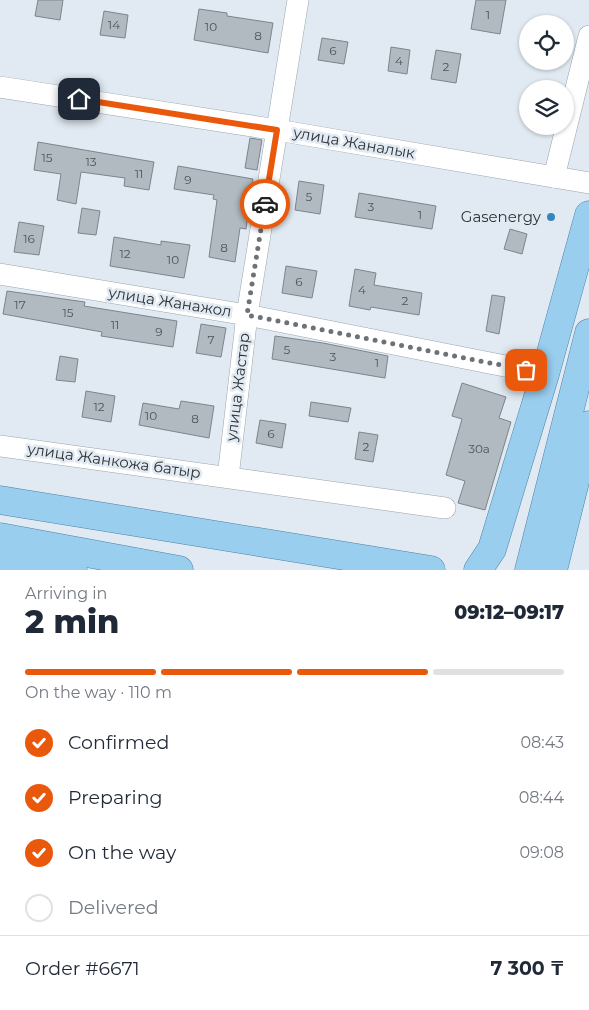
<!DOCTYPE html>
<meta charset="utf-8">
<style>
:root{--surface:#fff;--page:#f6f6f7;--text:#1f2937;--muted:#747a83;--line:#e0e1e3;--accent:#ea580c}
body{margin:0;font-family:Montserrat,sans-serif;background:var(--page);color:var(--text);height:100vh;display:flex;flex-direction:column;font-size:19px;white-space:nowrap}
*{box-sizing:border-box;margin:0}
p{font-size:16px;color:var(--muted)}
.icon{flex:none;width:28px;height:28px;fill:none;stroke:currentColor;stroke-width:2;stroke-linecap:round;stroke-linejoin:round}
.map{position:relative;height:570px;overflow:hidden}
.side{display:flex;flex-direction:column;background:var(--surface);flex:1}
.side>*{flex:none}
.tools{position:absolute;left:519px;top:15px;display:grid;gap:10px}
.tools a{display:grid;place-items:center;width:55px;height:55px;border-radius:50%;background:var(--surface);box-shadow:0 1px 4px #0004;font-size:25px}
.pin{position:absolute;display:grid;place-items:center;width:42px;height:42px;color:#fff;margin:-21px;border-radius:10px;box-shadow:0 2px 8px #0006}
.courier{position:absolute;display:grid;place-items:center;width:50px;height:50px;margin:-25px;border:4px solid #ea580c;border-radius:50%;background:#fff;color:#222;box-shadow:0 1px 6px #0007}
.overview em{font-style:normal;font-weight:800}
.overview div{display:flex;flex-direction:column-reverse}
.overview{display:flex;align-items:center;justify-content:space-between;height:85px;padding:0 25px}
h1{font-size:32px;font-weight:800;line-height:38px}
.bar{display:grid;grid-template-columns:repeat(4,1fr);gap:8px 5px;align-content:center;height:60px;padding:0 25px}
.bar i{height:6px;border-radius:4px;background:var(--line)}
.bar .current{background:var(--accent)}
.bar p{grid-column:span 4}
.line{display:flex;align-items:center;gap:12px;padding:0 25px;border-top:1px solid var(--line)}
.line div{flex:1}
ol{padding:0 25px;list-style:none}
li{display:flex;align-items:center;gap:15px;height:55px}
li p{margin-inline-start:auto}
li .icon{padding:5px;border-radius:50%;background:var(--accent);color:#fff;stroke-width:4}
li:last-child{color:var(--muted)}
li i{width:28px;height:28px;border:2px solid var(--line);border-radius:50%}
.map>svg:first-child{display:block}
</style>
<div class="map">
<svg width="589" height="570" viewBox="0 0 589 570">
<rect width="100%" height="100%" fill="#e1eaf2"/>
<g fill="#b1bac1" stroke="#7c858b">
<polygon points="38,0 63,0 60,20 35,16"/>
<polygon points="476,0 506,0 500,34 471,29"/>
<polygon points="199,9 227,13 227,16 273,23 268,53 194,40"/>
<polygon points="104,11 128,15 125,38 100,35"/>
<polygon points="322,38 348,42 344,64 318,60"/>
<polygon points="391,47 410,50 407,74 388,71"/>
<polygon points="436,50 461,54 456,83 431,79"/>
<polygon points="250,138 262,140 257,170 245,168"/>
<polygon points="38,142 154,162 149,190 124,186 125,178 81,172 76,204 57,200 61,174 34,170"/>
<polygon points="178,166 253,179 246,229 240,228 235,262 209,257 217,200 213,199 214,195 174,189"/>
<polygon points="299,181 324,185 320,214 295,210"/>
<polygon points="359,193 436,206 432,229 355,217"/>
<polygon points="82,208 100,211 96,235 78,233"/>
<polygon points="19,222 44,226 39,255 14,252"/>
<polygon points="510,229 527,234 522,254 504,249"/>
<polygon points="114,237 161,245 161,241 190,245 184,278 110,266"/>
<polygon points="286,266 317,271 312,298 282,293"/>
<polygon points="355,269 376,273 374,285 422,293 419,315 371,307 370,310 349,306"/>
<polygon points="7,291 85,302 84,306 177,321 173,347 101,336 102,332 3,314"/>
<polygon points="492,295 505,297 499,334 486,331"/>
<polygon points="201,324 226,328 221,357 196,353"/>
<polygon points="275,336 323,343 388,356 385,378 272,359"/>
<polygon points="60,356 78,359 75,382 56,380"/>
<polygon points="462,383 506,397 499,418 511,422 485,510 458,503 465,481 446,475 462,419 452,416"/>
<polygon points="86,391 115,396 111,422 82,417"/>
<polygon points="181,401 214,406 209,438 139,425 143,403 179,409"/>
<polygon points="311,402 351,408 348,422 309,416"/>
<polygon points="260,420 286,424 282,448 256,443"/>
<polygon points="359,432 378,435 373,462 355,459"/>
</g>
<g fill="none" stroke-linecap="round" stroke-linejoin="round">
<defs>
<g id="minor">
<polyline points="0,87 277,130 589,183"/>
<polyline points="554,177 589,36"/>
<polyline points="0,274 247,315 545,374"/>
<polyline points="0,446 445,508"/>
<polyline points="228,477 247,315 298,0"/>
</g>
<g id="major">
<polyline points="0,500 431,570"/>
<polyline points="0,537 179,570"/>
<polyline points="0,558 73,570"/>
<polyline points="478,570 492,549 545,374 589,215"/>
<polyline points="529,570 589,333"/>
<polyline points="553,570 589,425"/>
</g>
</defs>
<use href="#minor" stroke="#9ba5ab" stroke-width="22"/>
<use href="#major" stroke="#4982a7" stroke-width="29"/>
<use href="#minor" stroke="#fff" stroke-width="21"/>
<use href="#major" stroke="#9aceef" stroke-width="28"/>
</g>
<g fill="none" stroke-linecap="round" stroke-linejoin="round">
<polyline stroke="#6d7277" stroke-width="5" stroke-dasharray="0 9" points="265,204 247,315 526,370"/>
<polyline stroke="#ea580c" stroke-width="6" points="79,99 277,130 265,204"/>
</g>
<circle fill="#3686b8" stroke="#e1eaf2" stroke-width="2" cx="551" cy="217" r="5"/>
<g text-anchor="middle" stroke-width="5" stroke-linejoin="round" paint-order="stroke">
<g font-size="12" fill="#4f5458">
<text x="488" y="19">1</text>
<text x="114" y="29">14</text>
<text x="211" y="31">10</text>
<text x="258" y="40">8</text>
<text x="333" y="55">6</text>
<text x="399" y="65">4</text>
<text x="446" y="71">2</text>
<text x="47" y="162">15</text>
<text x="91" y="166">13</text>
<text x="139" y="178">11</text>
<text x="188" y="184">9</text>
<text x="309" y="201">5</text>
<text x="371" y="211">3</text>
<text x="420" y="219">1</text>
<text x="29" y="243">16</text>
<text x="224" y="252">8</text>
<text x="125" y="258">12</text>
<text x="173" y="264">10</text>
<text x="299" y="286">6</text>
<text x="362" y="294">4</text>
<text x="405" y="305">2</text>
<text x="20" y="309">17</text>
<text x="68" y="317">15</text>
<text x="115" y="329">11</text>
<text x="159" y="336">9</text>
<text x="211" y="344">7</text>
<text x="287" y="354">5</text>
<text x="333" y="361">3</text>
<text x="377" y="367">1</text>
<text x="99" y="411">12</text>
<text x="151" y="420">10</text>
<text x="195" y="423">8</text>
<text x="271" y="438">6</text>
<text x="366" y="451">2</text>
<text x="479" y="453">30а</text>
</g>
<g font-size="15" fill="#2e3235" stroke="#e1eaf2">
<text transform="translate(354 143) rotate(10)" y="5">улица Жаналык</text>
<text transform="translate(170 302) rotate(9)" y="5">улица Жанажол</text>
<text transform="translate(238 387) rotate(-83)" y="5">улица Жастар</text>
<text transform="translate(114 461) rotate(8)" y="5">улица Жанкожа батыр</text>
</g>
<g font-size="15" fill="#2e3235" stroke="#e1eaf2" text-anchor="end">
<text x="541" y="222">Gasenergy</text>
</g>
</g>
</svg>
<div class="tools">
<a><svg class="icon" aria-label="locate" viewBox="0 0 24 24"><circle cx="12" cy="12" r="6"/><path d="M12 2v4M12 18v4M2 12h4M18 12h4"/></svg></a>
<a><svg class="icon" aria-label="layers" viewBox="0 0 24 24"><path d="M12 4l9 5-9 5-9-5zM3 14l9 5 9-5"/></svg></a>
</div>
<div class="pin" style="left:526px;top:370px;background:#ea580c"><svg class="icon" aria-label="bag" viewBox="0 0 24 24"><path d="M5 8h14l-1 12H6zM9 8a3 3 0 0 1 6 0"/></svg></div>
<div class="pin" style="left:79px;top:99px;background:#1f2937"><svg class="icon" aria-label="home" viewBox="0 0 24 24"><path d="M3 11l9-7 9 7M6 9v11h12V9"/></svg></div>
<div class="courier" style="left:265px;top:204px"><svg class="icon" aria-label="car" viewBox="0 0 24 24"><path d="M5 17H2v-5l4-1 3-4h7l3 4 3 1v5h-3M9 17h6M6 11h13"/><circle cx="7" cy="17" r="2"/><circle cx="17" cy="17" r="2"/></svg></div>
</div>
<section class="side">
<div class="overview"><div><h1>2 min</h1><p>Arriving in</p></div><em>09:12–09:17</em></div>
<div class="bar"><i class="current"></i><i class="current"></i><i class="current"></i><i></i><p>On the way · 110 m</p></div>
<ol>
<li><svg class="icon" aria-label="check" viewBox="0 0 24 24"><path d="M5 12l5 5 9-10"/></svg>Confirmed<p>08:43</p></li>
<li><svg class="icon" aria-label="check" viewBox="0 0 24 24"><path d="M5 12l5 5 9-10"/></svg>Preparing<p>08:44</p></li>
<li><svg class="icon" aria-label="check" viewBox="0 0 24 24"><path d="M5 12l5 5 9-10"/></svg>On the way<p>09:08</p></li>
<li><i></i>Delivered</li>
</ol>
<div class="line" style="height:65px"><div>Order #6671</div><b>7 300 ₸</b></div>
</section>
